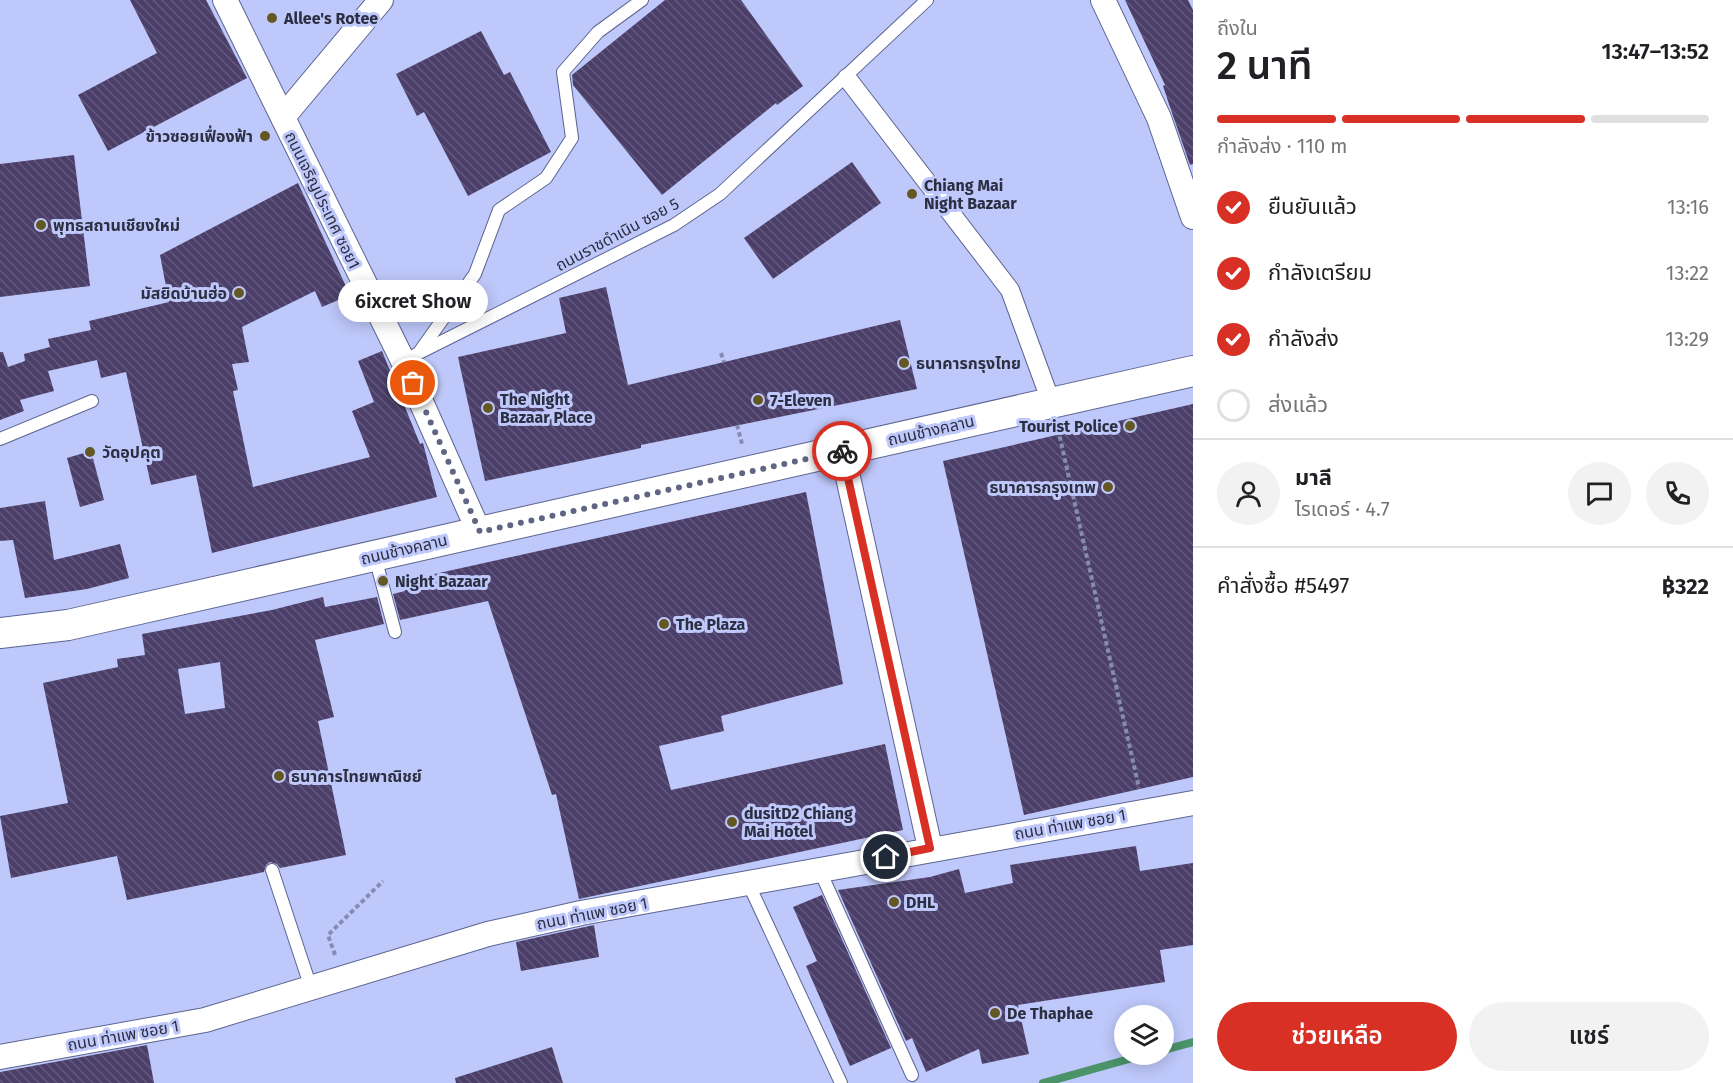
<!DOCTYPE html>
<html lang="th">
<meta charset="utf-8">
<style>
:root{--surface:#fff;--page:#f2f2f2;--text:#202124;--muted:#757577;--line:#e0e0e0;--accent:#d93025}
body{margin:0;font-family:"Fira Sans","Noto Sans Thai",sans-serif;background:var(--page);color:var(--text);height:100vh;display:flex;flex-direction:column;font-size:22px;white-space:nowrap}
*{box-sizing:border-box;margin:0}
p{font-size:20px;color:var(--muted)}
.icon{flex:none;width:33px;height:33px;fill:none;stroke:currentColor;stroke-width:2;stroke-linecap:round;stroke-linejoin:round}
.map{position:relative;flex:1;overflow:hidden}
.sheet{display:flex;flex-direction:column;background:var(--surface);width:540px}
.sheet>*{flex:none}
.fabs{position:absolute;left:1114px;top:1005px;display:grid;gap:12px}
.fabs a{display:grid;place-items:center;width:60px;height:60px;border-radius:50%;background:var(--surface);box-shadow:0 3px 15px #0003;font-size:30px}
.pin{position:absolute;display:grid;place-items:center;width:51px;height:51px;color:#fff;margin:-26px;border:3px solid #fff;border-radius:50%;box-shadow:0 2px 6px #0007}
.courier{position:absolute;display:grid;place-items:center;width:60px;height:60px;margin:-30px;border:4px solid #d93025;border-radius:50%;background:#fff;color:#222;box-shadow:0 2px 8px #0007}
.bubble{position:absolute;height:42px;border-radius:21px;background:var(--surface);box-shadow:0 3px 15px #0003;font-size:20px;font-weight:600;line-height:42px;text-align:center}
.summary em{font-style:normal;font-weight:600}
.summary div{display:flex;flex-direction:column-reverse}
.summary{display:flex;align-items:center;justify-content:space-between;height:102px;padding:0 24px}
h1{font-size:39px;font-weight:600;line-height:45px}
.bar{display:grid;grid-template-columns:repeat(4,1fr);gap:9px 6px;align-content:center;height:72px;padding:0 24px}
.bar i{height:8px;border-radius:4px;background:var(--line)}
.bar .selected{background:var(--accent)}
.bar p{grid-column:span 4}
.line{display:flex;align-items:center;gap:15px;padding:0 24px;border-top:2px solid var(--line)}
.line div{flex:1}
.round{display:grid;place-items:center;flex:none;width:63px;height:63px;border-radius:32px;background:var(--page)}
ol{padding:0 24px;list-style:none}
li{display:flex;align-items:center;gap:18px;height:66px}
li p{margin-inline-start:auto}
li .icon{padding:6px;border-radius:50%;background:var(--accent);color:#fff;stroke-width:4}
li:last-child{color:var(--muted)}
li i{width:33px;height:33px;border:3px solid var(--line);border-radius:50%}
.action{display:flex;gap:12px;margin-top:auto;padding:12px 24px}
.action a{flex:1;height:69px;border-radius:36px;background:var(--accent);color:#fff;font-size:24px;font-weight:600;line-height:69px;text-align:center}
.action a+a{background:var(--page);color:var(--text)}
main{display:flex;flex:1;min-height:0}
.map>svg:first-child{display:block}
</style>
<main>
<div class="map">
<svg width="1193" height="1083" viewBox="0 0 1193 1083">
<defs>
<pattern id="building-back-hatch" width="6" height="6" patternUnits="userSpaceOnUse" patternTransform="scale(1.5)"><rect width="6" height="6" fill="#4b3f69"/><path d="M-1 5l2 2M0 0l6 6M5-1l2 2" fill="none" stroke="#62597c"/></pattern>
</defs>
<rect width="100%" height="100%" fill="#bec8fa"/>
<g fill="none" stroke-linecap="round" stroke-linejoin="round">
<g stroke="#4b9369" stroke-width="8">
<polyline points="1164,1050 1193,1042"/>
<polyline points="1043,1083 1147,1054"/>
</g>
</g>
<g fill="url(#building-back-hatch)" fill-rule="evenodd">
<polygon points="130,0 206,0 247,78 108,151 78,95 157,53"/>
<polygon points="665,0 741,0 803,86 777,105 776,103 662,195 573,85 572,75"/>
<polygon points="1125,0 1188,0 1193,10 1193,164 1190,165 1170,107 1163,86 1165,85"/>
<polygon points="481,31 504,75 510,72 551,152 468,196 424,112 417,116 396,74"/>
<polygon points="74,155 90,286 0,297 0,164"/>
<polygon points="852,162 881,203 773,279 744,238"/>
<polygon points="298,183 350,295 322,307 315,291 242,327 249,362 232,364 238,390 233,391 253,487 370,457 352,411 374,402 358,361 382,351 420,444 423,443 437,497 212,553 196,475 151,485 126,372 101,378 97,360 48,371 54,391 20,400 24,411 0,420 0,352 3,352 8,367 25,361 24,354 50,347 48,339 91,330 89,321 169,302 160,255"/>
<polygon points="606,287 628,385 900,320 917,389 641,445 641,448 485,481 458,357 566,333 559,298"/>
<polygon points="1193,404 1193,777 1024,815 943,461"/>
<polygon points="91,451 104,500 80,507 67,458"/>
<polygon points="806,492 843,684 721,716 724,731 659,746 671,790 885,744 903,830 579,899 556,794 552,795 488,601 400,620 393,594 405,591 403,581"/>
<polygon points="45,501 54,560 120,544 129,578 87,589 25,598 13,540 0,541 0,508"/>
<path d="M 323,597 L 325,607 L 377,597 L 384,624 L 315,640 L 334,717 L 318,721 L 346,855 L 280,868 L 277,864 L 270,862 L 266,865 L 264,872 L 127,900 L 117,856 L 11,878 L 0,816 L 68,803 L 43,683 L 118,667 L 117,659 L 145,655 L 142,634 L 272,610 ZM 220,662 L 225,708 L 185,714 L 178,669 Z"/>
<polygon points="1136,846 1140,871 1193,863 1193,945 1160,950 1165,982 1018,1005 1029,1054 982,1064 979,1049 926,1072 912,1038 906,1041 838,890 930,877 959,869 965,893 1013,883 1010,865"/>
<polygon points="822,895 891,1048 850,1066 806,966 817,961 793,907"/>
<polygon points="594,925 599,957 521,971 516,942"/>
<polygon points="147,1045 154,1083 0,1083 0,1072"/>
<polygon points="552,1047 563,1083 456,1083 455,1078"/>
</g>
<g fill="none" stroke-linecap="round" stroke-linejoin="round">
<defs>
<g id="service">
<polyline points="420,351 475,274 499,210 546,178 572,138 563,72 598,32 642,0"/>
<polyline points="403,361 674,225 720,194 927,0"/>
<polyline points="0,439 92,401"/>
<polyline points="375,557 395,632"/>
<polyline points="272,870 311,988"/>
<polyline points="820,871 912,1075"/>
<polyline points="749,885 841,1083"/>
</g>
<polyline id="pedestrian" points="847,78 1010,290 1051,402"/>
<g id="minor">
<polyline points="225,0 403,361 479,532"/>
<polyline points="1103,0 1159,118 1193,217"/>
<polyline points="283,117 381,0"/>
<polyline points="842,450 930,848"/>
<polyline points="0,1057 205,1020 488,934 581,913 1193,803"/>
</g>
<polyline id="tertiary" points="0,633 68,625 1193,371"/>
</defs>
<use href="#service" stroke="#5c6490" stroke-width="14"/>
<use href="#pedestrian" stroke="#5c6490" stroke-width="20"/>
<use href="#minor" stroke="#5c6490" stroke-width="26"/>
<use href="#tertiary" stroke="#5c6490" stroke-width="32"/>
<g stroke="#858cb2" stroke-width="4" stroke-dasharray="4.5 3" stroke-linecap="butt">
<polyline points="721,353 724,362"/>
<polyline points="737,425 742,444"/>
<polyline points="1058,429 1139,788"/>
<polyline points="335,955 328,935 383,881"/>
</g>
<use href="#service" stroke="#fff" stroke-width="12"/>
<use href="#pedestrian" stroke="#fff" stroke-width="18"/>
<use href="#minor" stroke="#fff" stroke-width="24"/>
<use href="#tertiary" stroke="#fff" stroke-width="30"/>
</g>
<g fill="none" stroke-linecap="round" stroke-linejoin="round">
<polyline stroke="#5f6582" stroke-width="6" stroke-dasharray="0 10.8" points="413,383 480,532 842,451"/>
<polyline stroke="#d93025" stroke-width="8" points="842,451 930,848 886,857"/>
</g>
<g fill="#635724" stroke="#bec8fa" stroke-width="2">
<circle cx="272" cy="18" r="6"/>
<circle cx="265" cy="136" r="6"/>
<circle cx="912" cy="194" r="6"/>
<circle cx="41" cy="225" r="6"/>
<circle cx="239" cy="293" r="6"/>
<circle cx="904" cy="363" r="6"/>
<circle cx="758" cy="400" r="6"/>
<circle cx="488" cy="408" r="6"/>
<circle cx="1130" cy="426" r="6"/>
<circle cx="90" cy="452" r="6"/>
<circle cx="1108" cy="487" r="6"/>
<circle cx="383" cy="581" r="6"/>
<circle cx="664" cy="624" r="6"/>
<circle cx="279" cy="776" r="6"/>
<circle cx="732" cy="822" r="6"/>
<circle cx="894" cy="902" r="6"/>
<circle cx="995" cy="1013" r="6"/>
</g>
<g text-anchor="middle" stroke-width="6" stroke-linejoin="round" paint-order="stroke">
<g font-size="16" font-weight="bold" fill="#2c2f42" stroke="#bec8fa" text-anchor="start">
<text x="284" y="24">Allee's Rotee</text>
<text x="253" y="142" text-anchor="end">ข้าวซอยเฟื่องฟ้า</text>
<text x="924" y="191">Chiang Mai<tspan x="924" dy="18">Night Bazaar</tspan></text>
<text x="53" y="231">พุทธสถานเชียงใหม่</text>
<text x="227" y="299" text-anchor="end">มัสยิดบ้านฮ่อ</text>
<text x="916" y="369">ธนาคารกรุงไทย</text>
<text x="500" y="405">The Night<tspan x="500" dy="18">Bazaar Place</tspan></text>
<text x="770" y="406">7-Eleven</text>
<text x="1118" y="432" text-anchor="end">Tourist Police</text>
<text x="102" y="458">วัดอุปคุต</text>
<text x="1096" y="493" text-anchor="end">ธนาคารกรุงเทพ</text>
<text x="395" y="587">Night Bazaar</text>
<text x="676" y="630">The Plaza</text>
<text x="291" y="782">ธนาคารไทยพาณิชย์</text>
<text x="744" y="819">dusitD2 Chiang<tspan x="744" dy="18">Mai Hotel</tspan></text>
<text x="906" y="908">DHL</text>
<text x="1007" y="1019">De Thaphae</text>
</g>
<g font-size="16" fill="#2c2f42" stroke="#bec8fa">
<text transform="translate(323 200) rotate(64)" y="6">ถนนเจริญประเทศ ซอย1</text>
<text transform="translate(617 234) rotate(-28)" y="6">ถนนราชดำเนิน ซอย 5</text>
<text transform="translate(931 430) rotate(-13)" y="6">ถนนช้างคลาน</text>
<text transform="translate(404 549) rotate(-13)" y="6">ถนนช้างคลาน</text>
<text transform="translate(1070 824) rotate(-10)" y="6">ถนน ท่าแพ ซอย 1</text>
<text transform="translate(592 913) rotate(-11)" y="6">ถนน ท่าแพ ซอย 1</text>
<text transform="translate(123 1035) rotate(-10)" y="6">ถนน ท่าแพ ซอย 1</text>
</g>
</g>
</svg>
<div class="fabs">
<a><svg class="icon" aria-label="layers" viewBox="0 0 24 24"><path d="M12 4l9 5-9 5-9-5zM3 14l9 5 9-5"/></svg></a>
</div>
<div class="pin" style="left:413px;top:383px;background:#ea580c"><svg class="icon" aria-label="bag" viewBox="0 0 24 24"><path d="M5 8h14l-1 12H6zM9 8a3 3 0 0 1 6 0"/></svg></div>
<div class="pin" style="left:886px;top:857px;background:#1f2937"><svg class="icon" aria-label="home" viewBox="0 0 24 24"><path d="M3 11l9-7 9 7M6 9v11h12V9"/></svg></div>
<div class="courier" style="left:842px;top:451px"><svg class="icon" aria-label="bike" viewBox="0 0 24 24"><circle cx="6" cy="16" r="4"/><circle cx="18" cy="16" r="4"/><path d="M6 16l4-8h5l3 8M10 8l3 8H6M13 5h3"/></svg></div>
<div class="bubble" style="left:338px;top:280px;width:150px">6ixcret Show</div>
</div>
<section class="sheet">
<div class="summary"><div><h1>2 นาที</h1><p>ถึงใน</p></div><em>13:47–13:52</em></div>
<div class="bar"><i class="selected"></i><i class="selected"></i><i class="selected"></i><i></i><p>กำลังส่ง · 110 m</p></div>
<ol>
<li><svg class="icon" aria-label="check" viewBox="0 0 24 24"><path d="M5 12l5 5 9-10"/></svg>ยืนยันแล้ว<p>13:16</p></li>
<li><svg class="icon" aria-label="check" viewBox="0 0 24 24"><path d="M5 12l5 5 9-10"/></svg>กำลังเตรียม<p>13:22</p></li>
<li><svg class="icon" aria-label="check" viewBox="0 0 24 24"><path d="M5 12l5 5 9-10"/></svg>กำลังส่ง<p>13:29</p></li>
<li><i></i>ส่งแล้ว</li>
</ol>
<div class="line" style="height:108px"><a class="round"><svg class="icon" aria-label="person" viewBox="0 0 24 24"><circle cx="12" cy="8" r="4"/><path d="M4 21q1-7 8-7t8 7"/></svg></a><div><b>มาลี</b><p>ไรเดอร์ · 4.7</p></div><a class="round"><svg class="icon" aria-label="chat" viewBox="0 0 24 24"><path d="M4 5h16v11H9l-5 4z"/></svg></a><a class="round"><svg class="icon" aria-label="phone" viewBox="0 0 24 24"><path d="M5 4h4l2 5-3 2q2 4 5 5l2-3 5 2v4C11 20 4 13 5 4z"/></svg></a></div>
<div class="line" style="height:78px"><div>คำสั่งซื้อ #5497</div><b>฿322</b></div>
<div class="action"><a>ช่วยเหลือ</a><a>แชร์</a></div>
</section>
</main>
